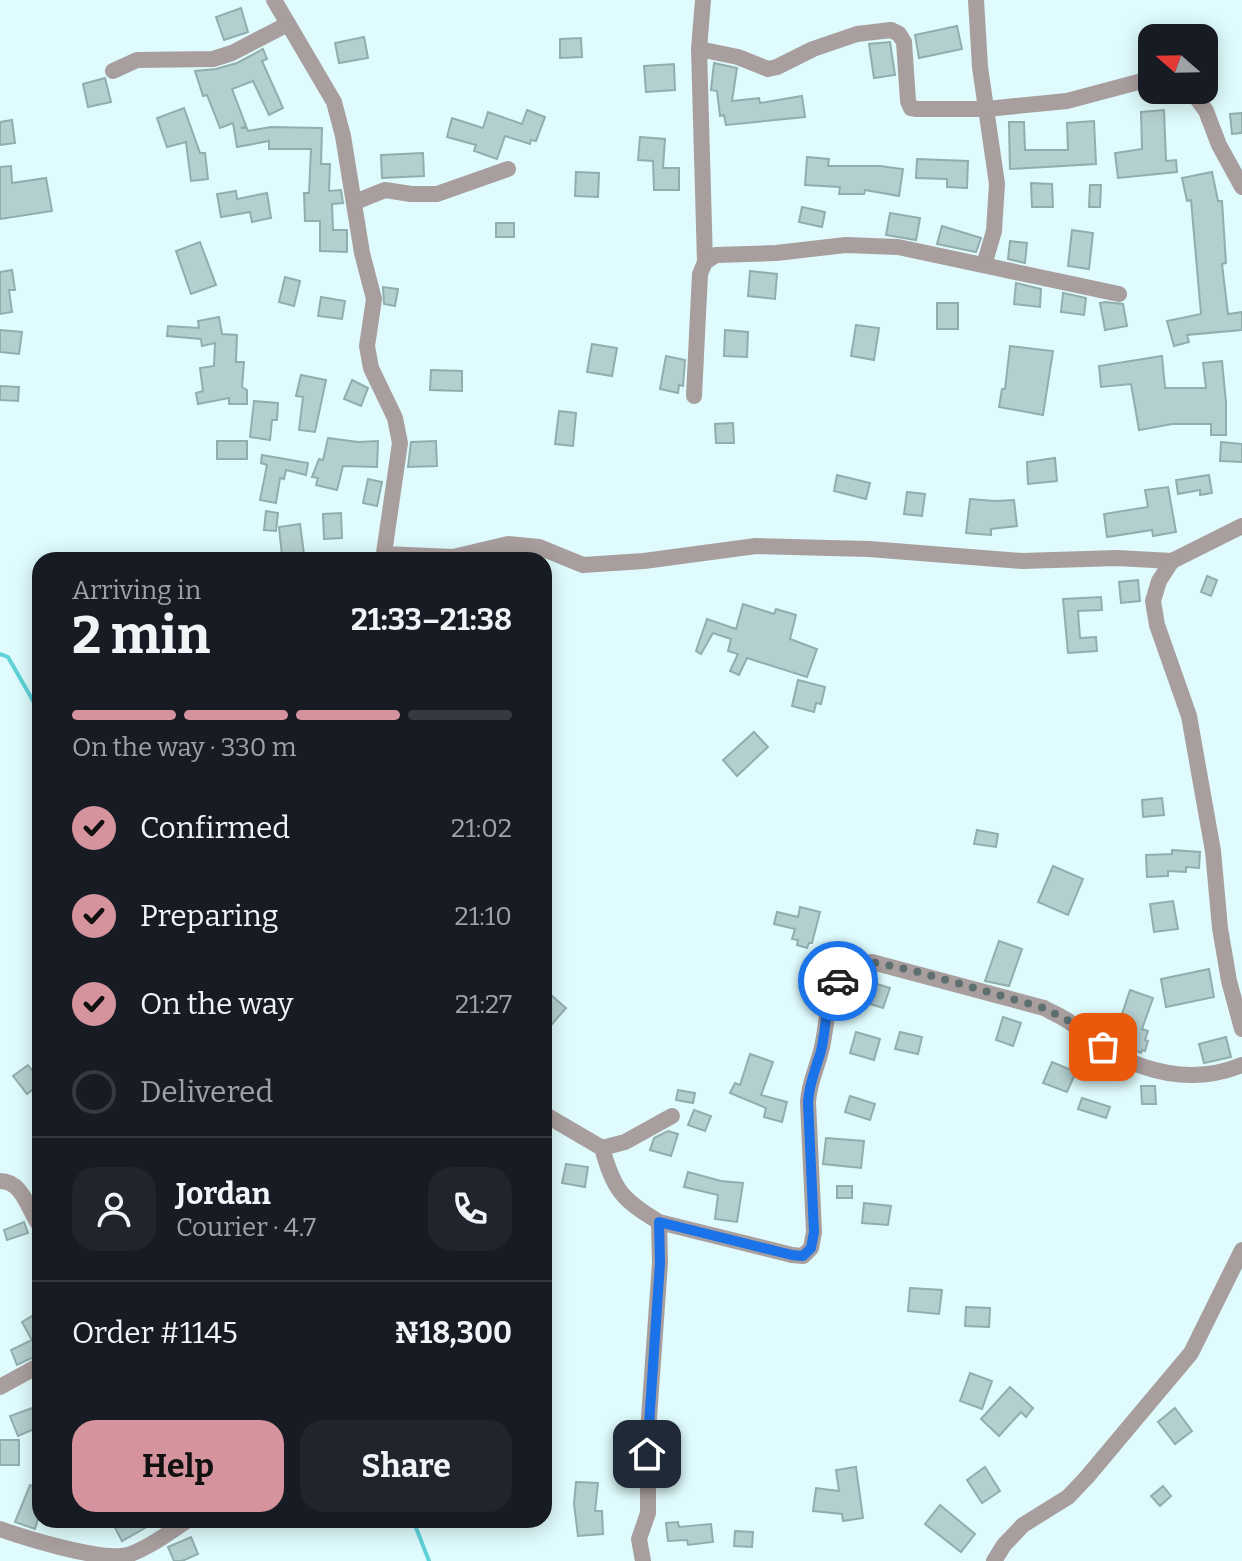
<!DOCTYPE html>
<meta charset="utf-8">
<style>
:root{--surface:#171b24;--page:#20242c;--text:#f1f3f6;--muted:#9ea1a6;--line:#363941;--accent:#d4939d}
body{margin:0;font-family:Bitter,serif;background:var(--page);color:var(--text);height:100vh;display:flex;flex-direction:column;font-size:30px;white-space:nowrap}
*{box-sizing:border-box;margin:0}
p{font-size:26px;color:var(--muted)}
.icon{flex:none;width:44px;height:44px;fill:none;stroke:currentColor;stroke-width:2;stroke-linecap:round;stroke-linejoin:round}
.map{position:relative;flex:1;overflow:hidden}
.panel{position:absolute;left:32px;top:552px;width:520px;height:976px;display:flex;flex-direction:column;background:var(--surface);border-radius:24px;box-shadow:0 4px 20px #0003}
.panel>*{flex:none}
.needle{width:52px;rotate:290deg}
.fabs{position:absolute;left:1138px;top:24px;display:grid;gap:16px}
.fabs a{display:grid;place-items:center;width:80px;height:80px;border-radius:16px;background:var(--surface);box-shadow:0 4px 20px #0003;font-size:40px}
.pin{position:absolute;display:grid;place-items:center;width:68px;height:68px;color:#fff;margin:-34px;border-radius:16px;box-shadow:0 4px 12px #0006}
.courier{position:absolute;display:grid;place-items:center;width:80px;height:80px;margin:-40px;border:6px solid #1a73e8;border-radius:50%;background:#fff;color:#222;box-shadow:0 2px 10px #0007}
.headline em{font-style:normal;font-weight:700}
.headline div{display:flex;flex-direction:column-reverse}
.headline{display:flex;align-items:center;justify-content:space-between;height:136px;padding:0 40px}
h1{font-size:52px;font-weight:700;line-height:60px}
.bar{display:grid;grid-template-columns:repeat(4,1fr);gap:12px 8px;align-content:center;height:96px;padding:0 40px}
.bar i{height:10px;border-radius:6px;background:var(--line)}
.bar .active{background:var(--accent)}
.bar p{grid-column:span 4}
.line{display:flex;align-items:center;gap:20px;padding:0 40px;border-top:2px solid var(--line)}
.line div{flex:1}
.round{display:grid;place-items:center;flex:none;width:84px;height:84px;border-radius:24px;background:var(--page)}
ol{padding:0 40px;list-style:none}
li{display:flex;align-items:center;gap:24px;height:88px}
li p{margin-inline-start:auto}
li .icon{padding:8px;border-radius:50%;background:var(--accent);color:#111;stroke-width:4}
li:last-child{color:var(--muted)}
li i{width:44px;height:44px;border:4px solid var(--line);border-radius:50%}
.cta{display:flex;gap:16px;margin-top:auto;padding:16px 40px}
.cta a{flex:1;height:92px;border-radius:24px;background:var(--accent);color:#111;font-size:32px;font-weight:700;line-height:92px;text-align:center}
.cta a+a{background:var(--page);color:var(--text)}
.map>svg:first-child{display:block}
</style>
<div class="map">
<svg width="1242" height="1561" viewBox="0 0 1242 1561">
<rect width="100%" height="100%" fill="#dffbfd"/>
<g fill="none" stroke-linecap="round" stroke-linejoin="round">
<g stroke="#5fd3d8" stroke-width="4">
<polyline points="0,654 8,657 40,713"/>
<polyline points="413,1520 429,1561"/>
</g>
</g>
<g fill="#b4cfd0" stroke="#92adae" stroke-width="2">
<polygon points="241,8 248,32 224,40 216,17"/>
<polygon points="957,26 962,49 919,58 915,35"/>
<polygon points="364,37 368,58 339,63 335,43"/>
<polygon points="581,38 582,57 560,58 560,39"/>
<polygon points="890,42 895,75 874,78 869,44"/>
<polygon points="263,49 267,59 262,61 283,108 269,115 253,81 232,89 246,126 241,128 247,128 248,131 270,127 322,128 321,164 330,164 329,191 341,190 343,203 332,204 333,230 347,230 347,252 320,251 320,221 305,221 304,193 309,193 311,149 269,149 269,141 237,147 233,123 220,128 207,95 203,96 195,71 216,69 237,63"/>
<polygon points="714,63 737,68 732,101 759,98 760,103 802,96 805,117 726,125 724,115 720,116 717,91 711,90"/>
<polygon points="674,64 675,90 646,92 644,66"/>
<polygon points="105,78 111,102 88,107 83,84"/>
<polygon points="184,108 200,153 205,153 208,179 191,181 186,142 167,147 157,118"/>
<polygon points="527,110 545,117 536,141 531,140 530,144 505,136 497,159 474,151 476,145 447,137 452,118 483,128 488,112 522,124"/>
<polygon points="1164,110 1166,161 1176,160 1177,172 1118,178 1115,153 1142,149 1141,112"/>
<polygon points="1242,113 1242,133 1232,134 1230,114"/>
<polygon points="12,120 15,143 0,145 0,122"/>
<polygon points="1094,121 1096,164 1010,169 1009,122 1024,122 1025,150 1068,150 1067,123"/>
<polygon points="640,137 665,139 663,168 679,168 679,190 654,190 653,161 638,160"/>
<polygon points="423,153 424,176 382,178 381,155"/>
<polygon points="807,157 829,159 828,166 880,166 903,169 899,196 865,190 864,194 839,194 840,187 805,185"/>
<polygon points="917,159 968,161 967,188 947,187 947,179 916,178"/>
<polygon points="11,166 12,183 46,178 52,211 0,219 0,167"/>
<polygon points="576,172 599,173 598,197 575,196"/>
<polygon points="1212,172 1218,201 1222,201 1226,263 1222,264 1228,314 1242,312 1242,330 1187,335 1189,342 1174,346 1167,321 1201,314 1191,200 1187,201 1182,178"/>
<polygon points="1031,183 1052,184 1053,207 1032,207"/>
<polygon points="1090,185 1101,185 1100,207 1089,207"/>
<polygon points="236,191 237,199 267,193 271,218 252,222 250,212 221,217 217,194"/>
<polygon points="802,207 825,212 822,227 799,222"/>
<polygon points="890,213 920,218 916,240 886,235"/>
<rect x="496" y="223" width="18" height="14"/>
<polygon points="942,226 981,238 976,252 937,244"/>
<polygon points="1072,230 1093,233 1089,269 1068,266"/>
<polygon points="1010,241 1027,243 1025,263 1008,259"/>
<polygon points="200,242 216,285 191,294 176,251"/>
<polygon points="12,270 15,290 9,290 12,312 0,314 0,272"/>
<polygon points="750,271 777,274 775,299 748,296"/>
<polygon points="285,277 300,281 294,306 279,302"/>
<polygon points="1016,283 1041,289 1040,307 1014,304"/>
<polygon points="383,287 398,289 395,306 384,304"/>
<polygon points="1063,293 1086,298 1084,315 1061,312"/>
<polygon points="321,297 345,301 342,319 318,316"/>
<polygon points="1105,302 1123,304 1127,326 1105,330 1100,303"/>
<rect x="937" y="303" width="21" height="26"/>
<polygon points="219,317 222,334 237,335 236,362 244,362 242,387 247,390 247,404 229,404 229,398 198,404 196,393 203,391 200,368 214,366 215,343 202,346 201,339 167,336 168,326 199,328 198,321"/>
<polygon points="856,325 879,328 874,360 851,356"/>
<polygon points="0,330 22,332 19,354 0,352"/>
<polygon points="725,330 748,332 747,357 724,356"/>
<polygon points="592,344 617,348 612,376 587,372"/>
<polygon points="1010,346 1053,351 1043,415 999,407 1002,389 1005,389"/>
<polygon points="666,356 685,360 683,386 679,385 678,393 660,389"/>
<polygon points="1162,356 1165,388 1206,388 1203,363 1222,361 1226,402 1226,435 1211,435 1211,424 1172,424 1139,430 1131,384 1101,387 1099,366"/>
<polygon points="431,370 462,371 462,391 430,390"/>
<polygon points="301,375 326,380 315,432 299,430 303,397 296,396"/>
<polygon points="352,380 368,388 361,406 344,399"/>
<polygon points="0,386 19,387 18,401 0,400"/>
<polygon points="254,401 278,403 277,420 272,420 270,440 250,437"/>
<polygon points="559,411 576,413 573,446 555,444"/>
<polygon points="733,423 734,443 716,443 715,424"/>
<polygon points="328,438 358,442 378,441 377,467 343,466 337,490 316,485 318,478 312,477 319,459 323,460"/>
<rect x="217" y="441" width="30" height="18"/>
<polygon points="436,441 437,466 408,467 411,442"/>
<polygon points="1221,442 1242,444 1242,462 1220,461"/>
<polygon points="262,455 308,463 306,475 286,470 284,479 280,478 276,503 260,500 267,465 261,463"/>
<polygon points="1055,458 1057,481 1028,484 1027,462"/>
<polygon points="837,475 870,483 866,499 834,491"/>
<polygon points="1209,475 1212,493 1200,495 1200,490 1178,494 1176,480"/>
<polygon points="368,479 382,482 377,506 363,503"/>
<polygon points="1168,487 1176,532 1153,536 1152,530 1107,537 1104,514 1148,507 1145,490"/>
<polygon points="907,492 925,494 922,516 904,514"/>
<polygon points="970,499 995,501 1014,500 1017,526 991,529 991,535 966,533"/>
<polygon points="266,511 278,513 276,531 264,530"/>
<polygon points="341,513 342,538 324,539 323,514"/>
<polygon points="300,524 304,554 282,556 279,527"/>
<polygon points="1207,576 1217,580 1211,596 1201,592"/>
<polygon points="1138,580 1140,601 1121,603 1119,582"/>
<polygon points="1101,597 1102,610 1078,611 1080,638 1096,637 1097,651 1068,653 1063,599"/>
<polygon points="743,604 774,614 776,609 796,615 790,639 817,649 807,677 747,658 739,675 730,671 738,654 728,651 731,639 713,633 701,654 696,651 707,619 736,629"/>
<polygon points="798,680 825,687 821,704 816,703 814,712 792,706"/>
<polygon points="754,732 768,747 737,776 723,760"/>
<polygon points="1162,798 1164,815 1143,817 1142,800"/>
<polygon points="977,830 998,834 996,847 974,844"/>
<polygon points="1172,850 1200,852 1199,868 1186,867 1186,872 1168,871 1168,876 1147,877 1146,855 1172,854"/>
<polygon points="1053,866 1083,879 1068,915 1038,902"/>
<polygon points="1173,901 1178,929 1154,932 1150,904"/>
<polygon points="800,907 820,912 812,943 809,943 807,948 797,945 798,940 792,939 795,929 774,924 777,912 798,917"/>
<polygon points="999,941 1022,949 1009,986 985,981"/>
<polygon points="1209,969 1214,997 1166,1007 1161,979"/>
<polygon points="870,982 890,988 883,1008 864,1002"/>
<polygon points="544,989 566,1008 552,1024 544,1017"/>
<polygon points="1130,990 1153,998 1142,1029 1148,1031 1145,1040 1148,1041 1145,1051 1142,1050 1141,1053 1113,1041"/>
<polygon points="1003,1017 1021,1023 1013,1046 996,1040"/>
<polygon points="856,1032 880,1039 874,1060 850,1053"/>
<polygon points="900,1032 922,1037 918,1054 895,1049"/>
<polygon points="1226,1037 1231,1057 1204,1063 1199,1044"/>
<polygon points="750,1054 773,1062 761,1095 787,1102 782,1122 764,1117 766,1108 730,1093 735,1083 740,1085"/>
<polygon points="1052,1062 1076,1072 1067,1092 1043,1083"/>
<polygon points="28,1065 40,1080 40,1084 27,1094 13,1076"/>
<polygon points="1141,1086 1155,1086 1156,1104 1142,1104"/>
<polygon points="678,1090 695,1093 693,1103 676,1100"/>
<polygon points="850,1096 875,1104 870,1120 845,1112"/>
<polygon points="1082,1098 1110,1107 1106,1118 1078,1109"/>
<polygon points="694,1110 711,1116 705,1131 688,1125"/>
<polygon points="668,1131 678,1134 671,1156 650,1150 654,1138"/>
<polygon points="826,1138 864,1141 861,1168 823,1164"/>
<polygon points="566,1164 588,1167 585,1187 562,1183"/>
<polygon points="688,1172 721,1181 743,1183 737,1222 715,1219 718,1195 684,1187"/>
<rect x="837" y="1186" width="15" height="12"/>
<polygon points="864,1203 891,1206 888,1225 862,1223"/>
<polygon points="24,1222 28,1233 7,1240 4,1230"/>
<polygon points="910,1288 942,1290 939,1314 908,1311"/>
<polygon points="966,1307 990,1308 989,1327 965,1326"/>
<polygon points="35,1314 40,1322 40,1354 17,1365 11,1350 32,1340 22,1322"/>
<polygon points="970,1373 992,1381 982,1409 960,1401"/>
<polygon points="1010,1387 1033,1408 1026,1417 1021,1412 999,1436 981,1419"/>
<polygon points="32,1408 39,1427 18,1436 10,1416"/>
<polygon points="1175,1408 1192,1431 1175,1444 1158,1422"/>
<rect x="0" y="1440" width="19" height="25"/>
<polygon points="856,1467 863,1518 843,1521 842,1514 813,1511 816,1488 839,1491 836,1470"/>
<polygon points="985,1467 1000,1491 982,1503 967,1480"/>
<polygon points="576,1482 598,1483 595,1511 602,1511 603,1534 578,1536 574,1504"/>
<polygon points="30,1485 40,1489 40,1512 35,1529 15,1522"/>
<polygon points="1163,1486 1171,1496 1160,1506 1151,1496"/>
<polygon points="940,1505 975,1534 961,1552 925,1524"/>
<polygon points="111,1520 140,1520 145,1528 122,1541"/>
<polygon points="678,1522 679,1527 711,1524 713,1542 688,1545 687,1540 668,1541 666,1523"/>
<polygon points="735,1531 753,1532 752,1547 734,1546"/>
<polygon points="191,1537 198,1554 182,1561 174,1561 168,1547"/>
</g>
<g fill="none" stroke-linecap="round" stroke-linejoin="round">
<g stroke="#a99e9e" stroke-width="16">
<polyline points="274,0 334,102 343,136 362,253 374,299 367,346 371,368 395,418 400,443 383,560"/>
<polyline points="703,0 699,49 705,262"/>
<polyline points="976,0 980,67 997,184 994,231 984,265"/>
<polyline points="699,49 738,57 768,69 777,67 813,49 857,34 891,30 899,34 904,42 908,101 911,108 917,109 986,109 1067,101 1142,81 1152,81"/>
<polyline points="113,71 137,60 213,59 232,53 288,24"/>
<polyline points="1191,90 1206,111 1219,145 1242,187"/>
<polyline points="355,202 385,190 411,194 437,194 508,169"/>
<polyline points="694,396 700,274 705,262 716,255 776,253 846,245 898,247 1119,294"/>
<polyline points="385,554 453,557 508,544 539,547 583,565 644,561 756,546 869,549 1022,561 1117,558 1172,561 1242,526"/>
<polyline points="1172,561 1159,581 1153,601 1157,625 1189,716 1213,851 1220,928 1229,981 1242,1029"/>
<path d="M 544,1114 L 602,1148 C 614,1190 621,1199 659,1222 L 660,1263 L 648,1432 L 648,1513 L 639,1539 L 643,1561"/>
<polyline points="602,1148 625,1142 672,1116"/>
<path d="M 0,1181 C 23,1181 28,1210 40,1226"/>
<path d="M 659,1222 L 792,1255 L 803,1256 L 811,1248 L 814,1232 L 808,1102 C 809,1082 818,1066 822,1047 C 831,1005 823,977 872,962 L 1044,1008 C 1053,1013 1063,1017 1071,1023 C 1078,1028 1083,1035 1090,1040 C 1136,1070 1189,1087 1242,1065"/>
<polyline points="0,1387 40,1365"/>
<path d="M 0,1529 C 28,1539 95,1559 122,1556 C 141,1554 171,1531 188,1520"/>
<polyline points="994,1561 1004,1545 1023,1525 1068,1497 1087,1477 1191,1353 1242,1250"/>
</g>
</g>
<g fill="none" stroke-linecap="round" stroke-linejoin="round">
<polyline stroke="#5e6f6f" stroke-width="8" stroke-dasharray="0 14.4" points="838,981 854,967 872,962 915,971 1044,1008 1069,1021 1087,1038 1103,1047"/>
<path stroke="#1a73e8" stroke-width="10" d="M 647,1454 L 660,1263 L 659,1222 L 792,1255 L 803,1256 L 811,1248 L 814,1232 L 808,1102 C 809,1083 816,1068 821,1051 C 827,1027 824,1003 838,981"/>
</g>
</svg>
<div class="fabs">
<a><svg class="needle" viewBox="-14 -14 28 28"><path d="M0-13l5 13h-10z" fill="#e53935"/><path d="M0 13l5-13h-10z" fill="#9ea1a6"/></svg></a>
</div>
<div class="pin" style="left:1103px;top:1047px;background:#ea580c"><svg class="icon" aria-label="bag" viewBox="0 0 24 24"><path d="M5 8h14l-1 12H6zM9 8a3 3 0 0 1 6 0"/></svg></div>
<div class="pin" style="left:647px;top:1454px;background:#1f2937"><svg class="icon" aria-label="home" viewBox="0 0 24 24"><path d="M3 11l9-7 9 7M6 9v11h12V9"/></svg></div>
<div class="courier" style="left:838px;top:981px"><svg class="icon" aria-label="car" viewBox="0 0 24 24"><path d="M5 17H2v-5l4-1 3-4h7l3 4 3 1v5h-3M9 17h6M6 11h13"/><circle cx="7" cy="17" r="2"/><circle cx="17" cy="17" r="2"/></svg></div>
<section class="panel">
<div class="headline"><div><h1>2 min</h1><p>Arriving in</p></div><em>21:33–21:38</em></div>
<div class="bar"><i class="active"></i><i class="active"></i><i class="active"></i><i></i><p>On the way · 330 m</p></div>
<ol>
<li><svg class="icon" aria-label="check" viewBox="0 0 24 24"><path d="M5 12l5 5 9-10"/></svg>Confirmed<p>21:02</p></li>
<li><svg class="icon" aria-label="check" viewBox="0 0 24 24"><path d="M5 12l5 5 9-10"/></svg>Preparing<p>21:10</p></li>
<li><svg class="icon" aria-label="check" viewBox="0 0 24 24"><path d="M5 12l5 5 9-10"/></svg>On the way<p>21:27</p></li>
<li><i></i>Delivered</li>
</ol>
<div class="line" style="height:144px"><a class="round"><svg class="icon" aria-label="person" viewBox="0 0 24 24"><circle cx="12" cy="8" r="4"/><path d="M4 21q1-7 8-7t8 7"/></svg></a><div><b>Jordan</b><p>Courier · 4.7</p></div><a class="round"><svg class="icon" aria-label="phone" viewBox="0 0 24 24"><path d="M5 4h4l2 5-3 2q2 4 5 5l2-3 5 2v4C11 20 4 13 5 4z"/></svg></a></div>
<div class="line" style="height:104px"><div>Order #1145</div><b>₦18,300</b></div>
<div class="cta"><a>Help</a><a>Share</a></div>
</section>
</div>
